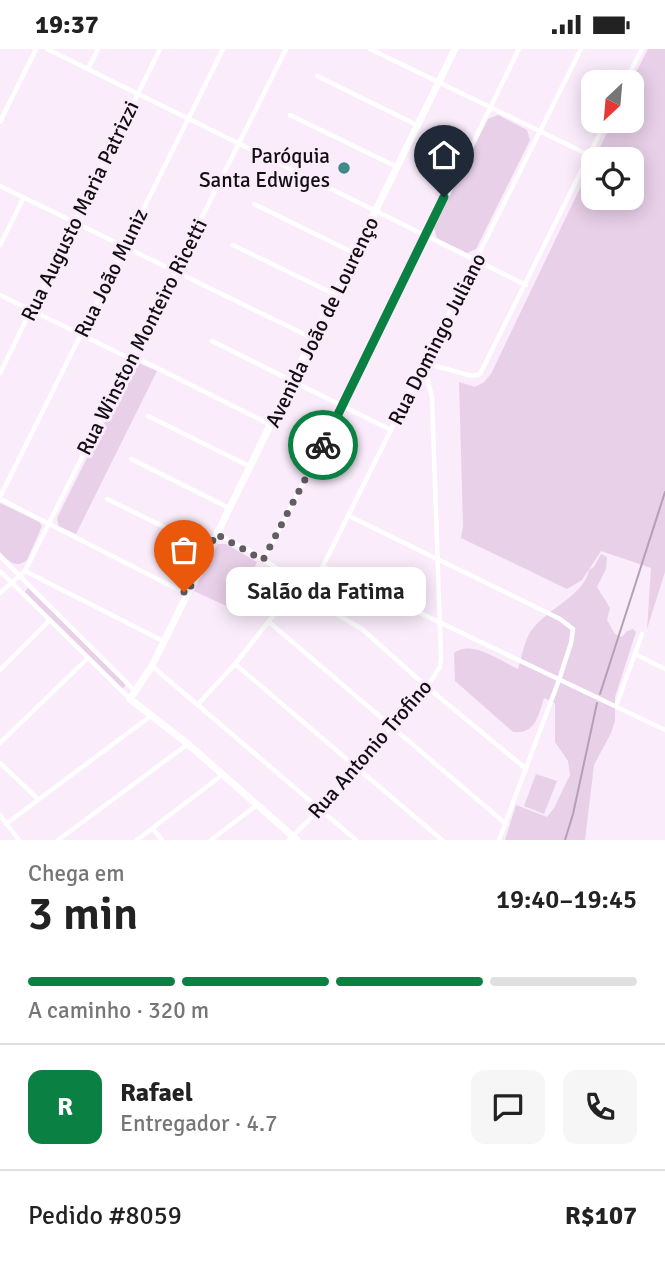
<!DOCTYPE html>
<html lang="pt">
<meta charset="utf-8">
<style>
:root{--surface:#fff;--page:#f6f6f6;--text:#222;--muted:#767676;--line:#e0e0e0;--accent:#0b8043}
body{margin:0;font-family:Signika,sans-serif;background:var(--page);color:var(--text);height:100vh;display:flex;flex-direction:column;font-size:26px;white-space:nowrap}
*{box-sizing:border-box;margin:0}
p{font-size:23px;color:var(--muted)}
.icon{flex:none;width:38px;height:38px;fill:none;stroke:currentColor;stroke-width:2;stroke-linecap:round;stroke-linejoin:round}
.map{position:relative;height:791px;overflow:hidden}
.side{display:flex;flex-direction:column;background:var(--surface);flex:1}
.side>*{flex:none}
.needle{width:46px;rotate:206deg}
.controls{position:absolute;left:581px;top:21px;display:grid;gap:14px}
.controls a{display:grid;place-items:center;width:63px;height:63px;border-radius:14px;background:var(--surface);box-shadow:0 4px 18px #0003;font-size:35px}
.pin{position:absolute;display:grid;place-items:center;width:60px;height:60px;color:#fff;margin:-72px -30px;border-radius:50% 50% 50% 0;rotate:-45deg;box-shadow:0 0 7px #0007}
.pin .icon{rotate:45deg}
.courier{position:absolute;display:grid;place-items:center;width:70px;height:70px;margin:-35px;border:5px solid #0b8043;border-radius:50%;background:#fff;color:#222;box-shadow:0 2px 9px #0007}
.bubble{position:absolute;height:49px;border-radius:14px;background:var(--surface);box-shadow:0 4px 18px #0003;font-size:23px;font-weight:600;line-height:49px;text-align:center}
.headline em{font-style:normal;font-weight:600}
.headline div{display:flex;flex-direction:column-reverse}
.headline{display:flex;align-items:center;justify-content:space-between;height:119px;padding:0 28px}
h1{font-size:46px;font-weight:600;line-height:52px}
.bar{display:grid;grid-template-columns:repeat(4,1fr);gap:10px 7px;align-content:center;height:84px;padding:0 28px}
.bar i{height:9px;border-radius:5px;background:var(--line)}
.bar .active{background:var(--accent)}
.bar p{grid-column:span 4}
.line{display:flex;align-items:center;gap:18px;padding:0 28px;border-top:2px solid var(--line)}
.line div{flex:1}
.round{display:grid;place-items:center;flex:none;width:74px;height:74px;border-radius:14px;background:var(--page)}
.status{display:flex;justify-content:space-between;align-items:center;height:49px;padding:0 35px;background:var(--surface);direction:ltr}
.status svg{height:19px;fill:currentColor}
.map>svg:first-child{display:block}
</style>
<div class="status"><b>19:37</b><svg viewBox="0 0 49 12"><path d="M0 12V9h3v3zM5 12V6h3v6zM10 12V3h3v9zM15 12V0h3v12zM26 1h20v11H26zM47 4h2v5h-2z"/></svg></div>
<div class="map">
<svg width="665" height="791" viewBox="0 0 665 791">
<rect width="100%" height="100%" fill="#faecfb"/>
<g fill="#e8d0e8">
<polygon points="648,0 665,0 665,523 647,580 651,519 601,502 582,531 567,540 461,489 463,477 459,333 475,338 484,333 491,325 593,112 593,149 632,149 632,110 594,110 613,72 632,72 631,33"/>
<polygon points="498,66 527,81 530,91 476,200 467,204 437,189 434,179 488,70"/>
<polygon points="138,314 157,322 76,485 59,477 57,469 133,317"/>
<path d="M 0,454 L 39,473 L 42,477 L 27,511 C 16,520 8,512 0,503 Z"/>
<polygon points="218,495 226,495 257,513 250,529 260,542 240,559 233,560 194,542"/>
<path d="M 601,505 L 607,508 L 606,520 L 597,538 L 610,559 L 607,571 L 615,585 L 622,588 L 627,582 L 633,580 L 636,583 L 615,648 L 615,672 L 611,684 L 594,716 L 585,791 L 505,791 L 516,756 L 547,768 L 554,759 L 570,726 L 568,712 L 555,693 L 555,654 L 544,649 C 538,667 536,685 513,683 L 455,632 L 454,604 C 472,590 500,612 518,620 C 522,608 524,592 531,582 C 545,561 585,546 589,521 L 594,518 Z"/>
<polygon points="28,539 125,634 125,638 122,639 25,543"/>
<polygon points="536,725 557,732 544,765 524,757"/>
</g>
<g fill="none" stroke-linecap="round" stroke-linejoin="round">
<g stroke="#b69eb7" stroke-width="2">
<polyline points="600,645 665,443"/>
<polyline points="565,791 573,765 597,654"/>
</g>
<g stroke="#fff" stroke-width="4.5">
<polyline points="47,0 526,236"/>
<polyline points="370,0 589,106"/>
<polyline points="88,20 98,0"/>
<polyline points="317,27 417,76"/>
<polyline points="625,33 642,0"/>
<polyline points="290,66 397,118"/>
<polyline points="0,73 36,0"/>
<polyline points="0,137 312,289"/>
<polyline points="254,155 354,204"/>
<polyline points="0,196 24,148"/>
<polyline points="233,196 334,245"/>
<polyline points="0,246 131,310 137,309 271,376"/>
<polyline points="212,292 391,381"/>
<polyline points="425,314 472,327 480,325 606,72"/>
<polyline points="0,324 160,0"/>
<polyline points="148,367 249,417"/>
<polyline points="131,410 229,459"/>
<polyline points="0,448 223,0"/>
<polyline points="0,450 187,545"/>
<polyline points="107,450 209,500"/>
<polyline points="349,467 560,570 573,580 571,594 559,631 499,791"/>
<polyline points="217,485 254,504 299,534 310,543 316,553 362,580 427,638 525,719"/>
<polyline points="0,507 136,643"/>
<polyline points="263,511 344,357 519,0"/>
<polyline points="324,518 665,681"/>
<polyline points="0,522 130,650"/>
<polyline points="25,522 163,592"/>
<polyline points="310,543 581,0"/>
<polyline points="0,544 25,522 286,0"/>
<polyline points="269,573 506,775"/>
<polyline points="635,605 665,620"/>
<polyline points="235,615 442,791"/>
<polyline points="152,617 356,791"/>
<polyline points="0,621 50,571"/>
<polyline points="198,655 235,615 299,534"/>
<polyline points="616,657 642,585"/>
<polyline points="0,694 88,609"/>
<polyline points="0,714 38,750"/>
<polyline points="0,766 19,791"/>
<polyline points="6,775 152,666"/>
<polyline points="153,780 162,791"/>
<polyline points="58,791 188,695"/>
<polyline points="137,791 222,726"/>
<polyline points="211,791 257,756"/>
<polyline points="289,791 319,761 427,638 440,618 441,608 432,348 424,318"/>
</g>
<polyline stroke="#fff" stroke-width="7" points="297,791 188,695 130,650 152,617 455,0"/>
</g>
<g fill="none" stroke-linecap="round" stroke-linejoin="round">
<polyline stroke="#635c64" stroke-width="7" stroke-dasharray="0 12.6" points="184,543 187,545 216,485 263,511 323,396"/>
<polyline stroke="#0b8043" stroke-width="9" points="323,396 444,148"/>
</g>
<circle fill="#418988" stroke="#faecfb" stroke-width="2.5" cx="344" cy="119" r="7"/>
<g text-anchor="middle" stroke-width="6" stroke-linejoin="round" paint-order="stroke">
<g font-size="21" fill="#120e12" stroke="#faecfb" text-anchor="end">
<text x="330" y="114">Paróquia<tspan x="330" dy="24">Santa Edwiges</tspan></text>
</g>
<g font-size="21" fill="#120e12" stroke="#faecfb">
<text transform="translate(80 162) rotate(-64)" y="7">Rua Augusto Maria Patrizzi</text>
<text transform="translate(111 224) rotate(-64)" y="7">Rua João Muniz</text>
<text transform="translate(322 273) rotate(-64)" y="7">Avenida João de Lourenço</text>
<text transform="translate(142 288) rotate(-63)" y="7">Rua Winston Monteiro Ricetti</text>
<text transform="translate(437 290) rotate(-63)" y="7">Rua Domingo Juliano</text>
<text transform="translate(370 700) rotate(-49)" y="7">Rua Antonio Trofino</text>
</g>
</g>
</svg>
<div class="controls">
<a><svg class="needle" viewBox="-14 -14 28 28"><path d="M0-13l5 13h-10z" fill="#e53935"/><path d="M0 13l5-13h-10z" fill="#767676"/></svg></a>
<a><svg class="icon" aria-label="locate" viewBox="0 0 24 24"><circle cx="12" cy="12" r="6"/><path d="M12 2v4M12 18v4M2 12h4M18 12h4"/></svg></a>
</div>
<div class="pin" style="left:184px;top:543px;background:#ea580c"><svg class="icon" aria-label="bag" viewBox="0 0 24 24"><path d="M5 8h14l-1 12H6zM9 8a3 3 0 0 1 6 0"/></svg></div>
<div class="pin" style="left:444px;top:148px;background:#1f2937"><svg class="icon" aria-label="home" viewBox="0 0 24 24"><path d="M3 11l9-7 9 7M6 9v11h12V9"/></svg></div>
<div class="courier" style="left:323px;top:396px"><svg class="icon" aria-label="bike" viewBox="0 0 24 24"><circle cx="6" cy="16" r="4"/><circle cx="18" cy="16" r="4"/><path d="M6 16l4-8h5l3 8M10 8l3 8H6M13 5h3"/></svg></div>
<div class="bubble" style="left:226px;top:518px;width:200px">Salão da Fatima</div>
</div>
<section class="side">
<div class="headline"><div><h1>3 min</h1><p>Chega em</p></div><em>19:40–19:45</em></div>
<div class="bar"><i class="active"></i><i class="active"></i><i class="active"></i><i></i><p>A caminho · 320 m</p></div>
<div class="line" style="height:126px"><b class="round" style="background:var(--accent);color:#fff">R</b><div><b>Rafael</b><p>Entregador · 4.7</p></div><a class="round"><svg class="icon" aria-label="chat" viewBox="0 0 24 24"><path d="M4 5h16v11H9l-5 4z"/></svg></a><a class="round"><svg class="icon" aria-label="phone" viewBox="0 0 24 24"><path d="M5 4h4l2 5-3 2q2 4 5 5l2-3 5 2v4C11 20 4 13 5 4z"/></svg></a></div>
<div class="line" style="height:91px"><div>Pedido #8059</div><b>R$107</b></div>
</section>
